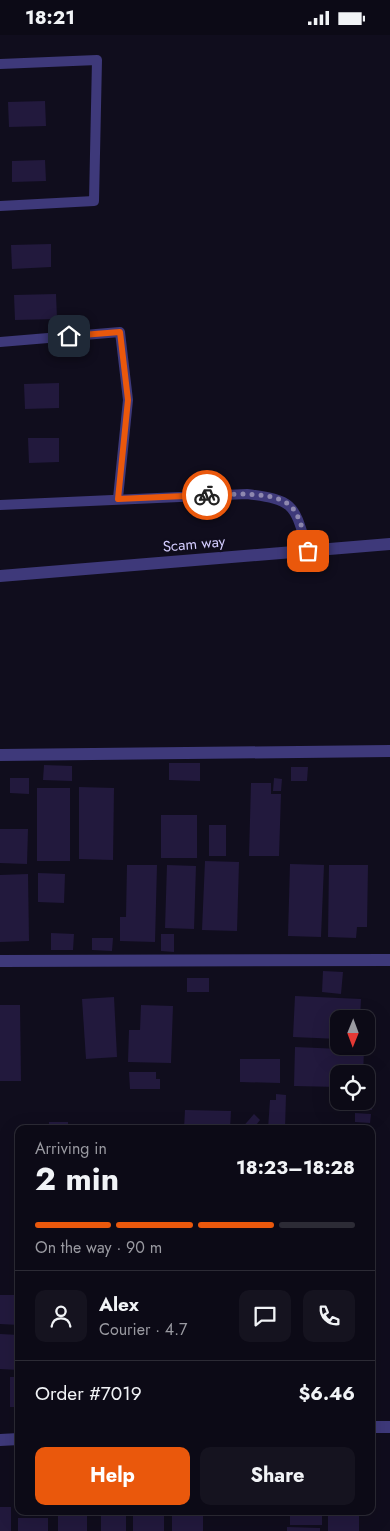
<!DOCTYPE html>
<meta charset="utf-8">
<style>
:root{--surface:#0c0a16;--page:#15131f;--text:#f1f3f6;--muted:#9a9aa1;--line:#2c2b35;--accent:#ea580c}
body{margin:0;font-family:Jost,sans-serif;background:var(--page);color:var(--text);height:100vh;display:flex;flex-direction:column;font-size:19px;white-space:nowrap}
*{box-sizing:border-box;margin:0}
p{font-size:16px;color:var(--muted)}
.icon{flex:none;width:28px;height:28px;fill:none;stroke:currentColor;stroke-width:2;stroke-linecap:round;stroke-linejoin:round}
.map{position:relative;flex:1;overflow:hidden}
.details{position:absolute;left:15px;top:1090px;width:360px;height:390px;display:flex;flex-direction:column;background:var(--surface);border-radius:10px;box-shadow:0 5px 20px #0002,0 0 0 1px var(--line)}
.details>*{flex:none}
.needle{width:32px;rotate:181deg}
.tools{position:absolute;left:330px;top:975px;display:grid;gap:10px}
.tools a{display:grid;place-items:center;width:45px;height:45px;border-radius:10px;background:var(--surface);box-shadow:0 5px 20px #0002,0 0 0 1px var(--line);font-size:25px}
.pin{position:absolute;display:grid;place-items:center;width:42px;height:42px;color:#fff;margin:-21px;border-radius:10px;box-shadow:0 2px 8px #0006}
.courier{position:absolute;display:grid;place-items:center;width:50px;height:50px;margin:-25px;border:4px solid #ea580c;border-radius:50%;background:#fff;color:#222;box-shadow:0 1px 6px #0007}
.headline em{font-style:normal;font-weight:700}
.headline div{display:flex;flex-direction:column-reverse}
.headline{display:flex;align-items:center;justify-content:space-between;height:85px;padding:0 20px}
h1{font-size:32px;font-weight:700;line-height:38px}
.bar{display:grid;grid-template-columns:repeat(4,1fr);gap:8px 5px;align-content:center;height:60px;padding:0 20px}
.bar i{height:6px;border-radius:4px;background:var(--line)}
.bar .on{background:var(--accent)}
.bar p{grid-column:span 4}
.line{display:flex;align-items:center;gap:12px;padding:0 20px;border-top:1px solid var(--line)}
.line div{flex:1}
.round{display:grid;place-items:center;flex:none;width:52px;height:52px;border-radius:10px;background:var(--page)}
.primary-button{display:flex;gap:10px;margin-top:auto;padding:10px 20px}
.primary-button a{flex:1;height:58px;border-radius:10px;background:var(--accent);color:#fff;font-size:20px;font-weight:700;line-height:58px;text-align:center}
.primary-button a+a{background:var(--page);color:var(--text)}
.status{display:flex;justify-content:space-between;align-items:center;height:35px;padding:0 25px;background:var(--surface);direction:ltr}
.status svg{height:14px;fill:currentColor}
.map>svg:first-child{display:block}
</style>
<div class="status"><b>18:21</b><svg viewBox="0 0 49 12"><path d="M0 12V9h3v3zM5 12V6h3v6zM10 12V3h3v9zM15 12V0h3v12zM26 1h20v11H26zM47 4h2v5h-2z"/></svg></div>
<div class="map">
<svg width="390" height="1496" viewBox="0 0 390 1496">
<rect width="100%" height="100%" fill="#100d1d"/>
<g fill="#22193d">
<polygon points="45,66 46,91 9,92 8,67"/>
<polygon points="45,125 46,146 12,147 12,126"/>
<polygon points="51,209 51,232 12,234 11,210"/>
<polygon points="56,259 57,284 15,285 14,260"/>
<polygon points="59,348 59,373 25,374 24,349"/>
<polygon points="28,403 59,403 59,427 29,428"/>
<polygon points="169,728 200,728 200,746 169,745"/>
<polygon points="44,730 72,731 72,746 43,745"/>
<polygon points="291,732 308,732 307,746 291,746"/>
<polygon points="10,743 29,743 29,759 10,758"/>
<polygon points="274,743 282,744 281,756 273,756"/>
<polygon points="251,748 271,748 271,759 281,759 279,821 249,821"/>
<polygon points="79,752 114,753 113,825 79,824"/>
<rect x="37" y="753" width="33" height="73"/>
<rect x="161" y="780" width="36" height="43"/>
<rect x="209" y="790" width="17" height="31"/>
<polygon points="0,794 28,794 27,829 0,828"/>
<polygon points="205,826 239,827 237,896 202,895"/>
<polygon points="290,829 324,830 321,902 288,901"/>
<polygon points="127,830 157,830 155,907 120,906 120,882 126,882"/>
<polygon points="167,830 196,831 194,894 165,893"/>
<polygon points="329,830 368,830 367,892 357,892 356,903 328,902"/>
<polygon points="38,838 65,839 64,868 38,867"/>
<polygon points="28,839 29,906 0,907 0,840"/>
<polygon points="51,898 74,899 73,915 51,915"/>
<polygon points="161,899 174,899 174,917 161,916"/>
<polygon points="92,903 113,903 112,916 92,915"/>
<polygon points="323,936 343,937 341,959 322,957"/>
<rect x="187" y="943" width="22" height="14"/>
<polygon points="295,961 361,964 360,984 339,984 339,1004 293,1002"/>
<polygon points="114,962 117,1022 86,1024 82,964"/>
<polygon points="0,970 20,970 21,1046 0,1046"/>
<polygon points="141,970 173,971 171,1028 128,1027 129,995 140,995"/>
<polygon points="295,1012 364,1015 363,1039 339,1039 339,1052 294,1051"/>
<polygon points="240,1024 280,1024 280,1048 240,1047"/>
<polygon points="129,1037 156,1037 156,1044 160,1044 160,1054 130,1054"/>
<polygon points="366,1057 373,1057 372,1075 356,1074 356,1066 366,1066"/>
<polygon points="276,1059 286,1060 285,1094 268,1094 270,1065 276,1065"/>
<polygon points="185,1075 231,1076 230,1094 184,1094"/>
<polygon points="355,1078 371,1079 370,1088 355,1087"/>
<polygon points="254,1079 260,1085 253,1094 241,1094"/>
<rect x="49" y="1087" width="19" height="7"/>
<polygon points="0,1260 18,1260 19,1290 0,1289"/>
<polygon points="0,1299 19,1300 19,1335 0,1334"/>
<rect x="10" y="1342" width="9" height="30"/>
<rect x="0" y="1472" width="11" height="24"/>
<rect x="58" y="1476" width="29" height="20"/>
<polygon points="126,1476 126,1496 101,1496 101,1478"/>
<rect x="133" y="1476" width="31" height="20"/>
<rect x="172" y="1476" width="31" height="20"/>
<rect x="290" y="1476" width="32" height="14"/>
<rect x="328" y="1476" width="31" height="20"/>
<rect x="18" y="1483" width="30" height="13"/>
<polygon points="287,1492 320,1493 320,1496 287,1496"/>
</g>
<g fill="none" stroke-linecap="round" stroke-linejoin="round">
<g stroke="#3e397a" stroke-width="10">
<polyline points="0,29 97,25 94,166 0,171"/>
<polyline points="0,307 120,297 128,365 118,463"/>
<path d="M 0,470 L 247,459 C 296,465 294,470 308,516"/>
</g>
<g stroke="#3e397a" stroke-width="12">
<polyline points="0,720 390,716"/>
<polyline points="0,926 390,925"/>
<polyline points="371,1392 390,1392"/>
<polyline points="0,1405 19,1404"/>
</g>
<polyline stroke="#3e397a" stroke-width="12" points="0,541 390,509"/>
</g>
<g fill="none" stroke-linecap="round" stroke-linejoin="round">
<path stroke="#8e88af" stroke-width="5" stroke-dasharray="0 9" d="M 207,460 C 231,460 283,453 296,478 C 302,489 305,504 308,516"/>
<polyline stroke="#ea580c" stroke-width="6" points="69,301 120,297 128,365 118,464 207,460"/>
</g>
<g text-anchor="middle" stroke-width="4.5" stroke-linejoin="round" paint-order="stroke">
<g font-size="15" fill="#d2cbfd" stroke="#100d1d">
<text transform="translate(194 509) rotate(-5)" y="5">Scam way</text>
</g>
</g>
</svg>
<div class="tools">
<a><svg class="needle" viewBox="-14 -14 28 28"><path d="M0-13l5 13h-10z" fill="#e53935"/><path d="M0 13l5-13h-10z" fill="#9a9aa1"/></svg></a>
<a><svg class="icon" aria-label="locate" viewBox="0 0 24 24"><circle cx="12" cy="12" r="6"/><path d="M12 2v4M12 18v4M2 12h4M18 12h4"/></svg></a>
</div>
<div class="pin" style="left:308px;top:516px;background:#ea580c"><svg class="icon" aria-label="bag" viewBox="0 0 24 24"><path d="M5 8h14l-1 12H6zM9 8a3 3 0 0 1 6 0"/></svg></div>
<div class="pin" style="left:69px;top:301px;background:#1f2937"><svg class="icon" aria-label="home" viewBox="0 0 24 24"><path d="M3 11l9-7 9 7M6 9v11h12V9"/></svg></div>
<div class="courier" style="left:207px;top:460px"><svg class="icon" aria-label="bike" viewBox="0 0 24 24"><circle cx="6" cy="16" r="4"/><circle cx="18" cy="16" r="4"/><path d="M6 16l4-8h5l3 8M10 8l3 8H6M13 5h3"/></svg></div>
<section class="details">
<div class="headline"><div><h1>2 min</h1><p>Arriving in</p></div><em>18:23–18:28</em></div>
<div class="bar"><i class="on"></i><i class="on"></i><i class="on"></i><i></i><p>On the way · 90 m</p></div>
<div class="line" style="height:90px"><a class="round"><svg class="icon" aria-label="person" viewBox="0 0 24 24"><circle cx="12" cy="8" r="4"/><path d="M4 21q1-7 8-7t8 7"/></svg></a><div><b>Alex</b><p>Courier · 4.7</p></div><a class="round"><svg class="icon" aria-label="chat" viewBox="0 0 24 24"><path d="M4 5h16v11H9l-5 4z"/></svg></a><a class="round"><svg class="icon" aria-label="phone" viewBox="0 0 24 24"><path d="M5 4h4l2 5-3 2q2 4 5 5l2-3 5 2v4C11 20 4 13 5 4z"/></svg></a></div>
<div class="line" style="height:65px"><div>Order #7019</div><b>$6.46</b></div>
<div class="primary-button"><a>Help</a><a>Share</a></div>
</section>
</div>
